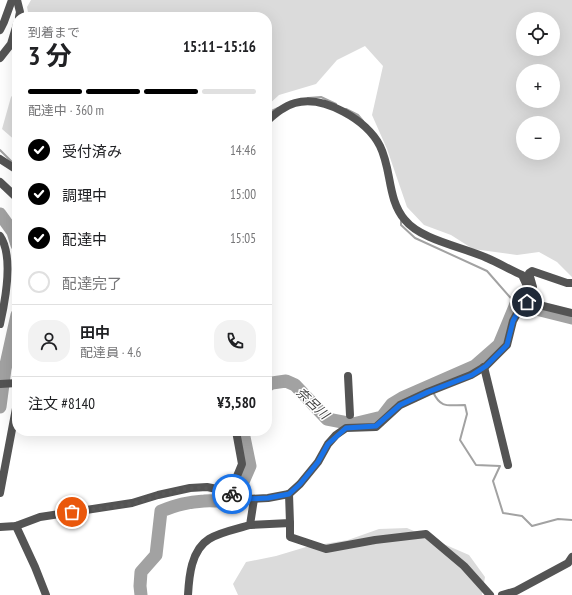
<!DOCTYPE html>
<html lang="ja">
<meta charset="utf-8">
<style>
:root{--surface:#fff;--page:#f2f2f2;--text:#202124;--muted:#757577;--line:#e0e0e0;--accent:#000}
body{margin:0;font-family:"PT Sans Narrow","Noto Sans JP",sans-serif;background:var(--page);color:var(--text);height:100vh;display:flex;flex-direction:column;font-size:15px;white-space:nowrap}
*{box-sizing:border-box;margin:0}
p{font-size:13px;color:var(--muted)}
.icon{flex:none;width:22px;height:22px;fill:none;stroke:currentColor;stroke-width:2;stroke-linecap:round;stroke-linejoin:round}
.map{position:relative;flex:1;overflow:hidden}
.sheet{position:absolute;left:12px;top:12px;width:260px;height:424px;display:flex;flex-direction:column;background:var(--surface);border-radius:16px;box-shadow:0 4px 16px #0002}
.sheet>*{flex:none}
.buttons{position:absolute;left:516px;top:12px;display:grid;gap:8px}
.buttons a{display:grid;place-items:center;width:44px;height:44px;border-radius:50%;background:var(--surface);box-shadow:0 4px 16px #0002;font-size:20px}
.pin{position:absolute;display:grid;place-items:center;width:34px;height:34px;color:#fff;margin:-17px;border:2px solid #fff;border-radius:50%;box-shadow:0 1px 4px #0007}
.courier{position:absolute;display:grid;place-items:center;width:40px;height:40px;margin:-20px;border:3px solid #1a73e8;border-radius:50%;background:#fff;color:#222;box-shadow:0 1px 5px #0007}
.headline em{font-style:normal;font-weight:700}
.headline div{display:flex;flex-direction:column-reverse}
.headline{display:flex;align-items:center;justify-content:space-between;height:68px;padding:0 16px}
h1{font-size:26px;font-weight:700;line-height:30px}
.bar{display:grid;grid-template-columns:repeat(4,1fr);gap:6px 4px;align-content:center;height:48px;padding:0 16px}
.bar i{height:5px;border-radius:3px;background:var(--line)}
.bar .on{background:var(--accent)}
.bar p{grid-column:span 4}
.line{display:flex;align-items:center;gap:10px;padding:0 16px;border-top:1px solid var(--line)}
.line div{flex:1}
.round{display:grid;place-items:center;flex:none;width:42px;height:42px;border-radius:16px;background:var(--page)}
ol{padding:0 16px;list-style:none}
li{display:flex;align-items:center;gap:12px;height:44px}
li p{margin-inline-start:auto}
li .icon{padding:4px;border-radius:50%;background:var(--accent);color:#fff;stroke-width:4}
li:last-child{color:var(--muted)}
li i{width:22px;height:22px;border:2px solid var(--line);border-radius:50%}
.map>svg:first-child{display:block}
</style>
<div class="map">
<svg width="572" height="595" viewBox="0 0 572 595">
<rect width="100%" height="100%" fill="#fff"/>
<g fill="#dbdbdb" fill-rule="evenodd">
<path d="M 31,0 L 572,0 L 572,277 L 557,262 L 539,252 L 517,255 L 473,249 L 451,235 L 424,225 L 407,207 L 387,149 L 372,115 L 383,66 L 365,46 L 337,60 L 316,84 L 279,95 L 267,106 L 267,17 L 29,17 L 27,7 ZM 523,19 L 553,19 L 553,49 L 523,49 ZM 523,71 L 553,71 L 553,101 L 523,101 ZM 523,123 L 553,123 L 553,153 L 523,153 Z"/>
<polygon points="17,90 17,142 2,129 11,97"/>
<polygon points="407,528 469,555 485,577 482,595 238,595 233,584 246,562 276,556 306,547 348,540 379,529"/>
</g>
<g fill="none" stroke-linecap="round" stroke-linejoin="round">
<g stroke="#a2a2a2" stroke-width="2">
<polyline points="308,98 321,97 336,104"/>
<polyline points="346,109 358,115 363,121"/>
<polyline points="267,113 278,108"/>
<polyline points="0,150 13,163"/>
<polyline points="401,220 401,225 415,238 487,271 516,304"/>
<path d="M 433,392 C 441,409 448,405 465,405 L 467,414 L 460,440 L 476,465 L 500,466 L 493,481 L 503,513 L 522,516 L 532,526 L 558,519 L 572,520"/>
</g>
<g stroke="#a2a2a2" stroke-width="13">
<polyline points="0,214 13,232 17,245"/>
<polyline points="267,386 272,383 286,381 295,385 327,419 353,424 382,417 392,404 402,398 475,366 499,345 516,304 572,318"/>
<polyline points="0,407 5,369 17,315"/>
<path d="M 141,595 L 140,586 L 141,572 L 156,555 L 161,511 C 177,505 187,502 204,501 C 215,500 226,503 236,498 L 250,466 L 243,432 L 245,431"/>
</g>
<g stroke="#545454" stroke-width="8">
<polyline points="17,0 20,12 19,17"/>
<polyline points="0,30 4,22 12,0"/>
<polyline points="0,58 11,44 17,24"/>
<polyline points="0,159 17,170"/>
<polyline points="0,182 17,198"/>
<path d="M 0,236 C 14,256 5,302 0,324"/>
<polyline points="528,293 533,287 529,273 532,271 567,283 572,283"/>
<polyline points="527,302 572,313"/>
<polyline points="484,367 508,465"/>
<polyline points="348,376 350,415"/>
<polyline points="0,384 17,383"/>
<polyline points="0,493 17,403"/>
<polyline points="230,493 242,464 236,431"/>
<polyline points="290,523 290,537 326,549 375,540 426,534 464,566 490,595"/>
<polyline points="250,525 290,523 289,494"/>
<polyline points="16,526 35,567 46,595"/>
<path d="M 0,527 L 16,526 L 40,517 L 132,503 L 158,495 L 190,488 L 207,487 L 222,490 L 246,499 L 268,498 L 289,494 L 300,484 L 318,462 L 328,444 L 336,435 L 346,428 L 376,427 L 400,405 L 428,392 L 471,375 L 486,366 L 507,345 L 513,321 L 519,310 L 528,300 L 528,288 L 522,275 C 510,270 499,263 487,258 C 463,247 421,240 405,220 C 387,199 392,170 380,146 C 367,120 324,95 295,103 C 284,106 275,114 267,121"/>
<path d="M 188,595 C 189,577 191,550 209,539 C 220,532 237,529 250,525 L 254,499"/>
<polyline points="502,595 516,591 568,563 572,557"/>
</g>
</g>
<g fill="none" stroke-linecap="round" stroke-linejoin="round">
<path stroke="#595959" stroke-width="4" stroke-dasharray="0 7.2" d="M 72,512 C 91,509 113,508 133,503 C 170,493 192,480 232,494"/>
<polyline stroke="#1a73e8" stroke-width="5" points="232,494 246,499 268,498 289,494 300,484 318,462 328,444 346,428 376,426 400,405 428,392 472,375 486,366 507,345 513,321 519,310 527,302"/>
</g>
<g text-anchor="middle" stroke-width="3" stroke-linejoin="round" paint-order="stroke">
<g font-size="13" font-style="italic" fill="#434343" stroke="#fff">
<text transform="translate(313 403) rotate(43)" y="5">奈呂川</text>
</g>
</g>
</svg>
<div class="buttons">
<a><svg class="icon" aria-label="locate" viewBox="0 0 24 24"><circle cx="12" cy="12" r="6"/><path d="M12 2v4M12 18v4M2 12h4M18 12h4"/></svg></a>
<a>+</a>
<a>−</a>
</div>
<div class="pin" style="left:72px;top:512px;background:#ea580c"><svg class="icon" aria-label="bag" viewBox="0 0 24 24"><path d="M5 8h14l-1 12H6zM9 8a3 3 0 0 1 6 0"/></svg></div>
<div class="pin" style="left:527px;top:302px;background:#1f2937"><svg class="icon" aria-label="home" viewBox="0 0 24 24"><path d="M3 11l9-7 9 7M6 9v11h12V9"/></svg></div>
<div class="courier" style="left:232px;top:494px"><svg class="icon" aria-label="bike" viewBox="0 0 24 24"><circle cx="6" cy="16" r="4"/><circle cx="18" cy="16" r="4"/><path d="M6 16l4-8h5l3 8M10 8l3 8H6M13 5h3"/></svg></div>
<section class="sheet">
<div class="headline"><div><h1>3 分</h1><p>到着まで</p></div><em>15:11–15:16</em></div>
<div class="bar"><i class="on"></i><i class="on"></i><i class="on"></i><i></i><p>配達中 · 360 m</p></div>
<ol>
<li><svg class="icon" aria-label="check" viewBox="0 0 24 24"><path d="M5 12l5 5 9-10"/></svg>受付済み<p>14:46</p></li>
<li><svg class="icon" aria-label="check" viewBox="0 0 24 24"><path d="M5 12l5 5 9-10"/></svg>調理中<p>15:00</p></li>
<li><svg class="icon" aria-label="check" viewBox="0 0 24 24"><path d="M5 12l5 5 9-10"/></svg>配達中<p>15:05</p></li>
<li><i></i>配達完了</li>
</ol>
<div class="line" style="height:72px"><a class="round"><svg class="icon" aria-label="person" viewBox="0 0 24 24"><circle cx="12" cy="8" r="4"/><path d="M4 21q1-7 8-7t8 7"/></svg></a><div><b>田中</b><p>配達員 · 4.6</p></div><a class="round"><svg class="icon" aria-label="phone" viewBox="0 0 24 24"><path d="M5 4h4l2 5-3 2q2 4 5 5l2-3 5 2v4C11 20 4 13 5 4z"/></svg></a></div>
<div class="line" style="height:52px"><div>注文 #8140</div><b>¥3,580</b></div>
</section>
</div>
